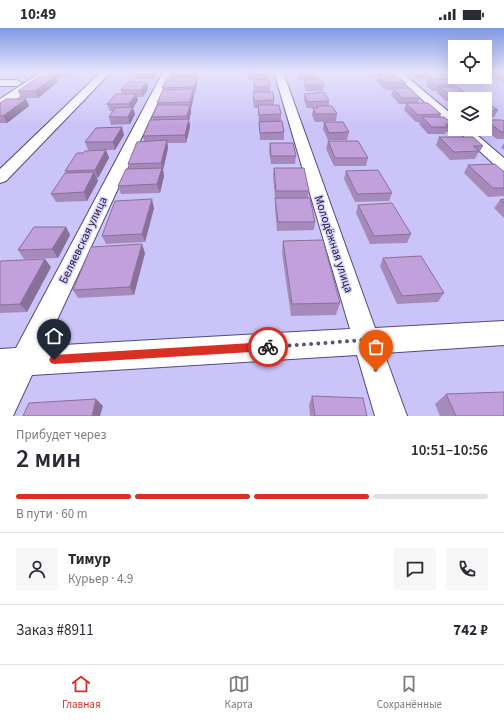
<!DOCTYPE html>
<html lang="ru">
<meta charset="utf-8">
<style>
:root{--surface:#fff;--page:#f7f7f7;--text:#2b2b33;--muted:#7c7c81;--line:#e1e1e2;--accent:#d93025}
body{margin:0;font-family:"Source Sans 3",sans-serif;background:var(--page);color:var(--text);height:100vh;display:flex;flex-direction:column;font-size:15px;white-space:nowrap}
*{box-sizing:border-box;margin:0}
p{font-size:13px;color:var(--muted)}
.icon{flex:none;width:22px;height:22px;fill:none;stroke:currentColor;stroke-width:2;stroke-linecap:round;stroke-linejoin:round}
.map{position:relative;height:388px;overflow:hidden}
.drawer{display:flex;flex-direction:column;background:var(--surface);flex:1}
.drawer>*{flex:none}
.controls{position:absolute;left:448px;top:12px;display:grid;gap:8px}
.controls a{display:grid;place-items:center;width:44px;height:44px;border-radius:0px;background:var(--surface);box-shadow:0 4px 16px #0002;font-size:20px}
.pin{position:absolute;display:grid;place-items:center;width:34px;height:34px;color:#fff;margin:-41px -17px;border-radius:50% 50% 50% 0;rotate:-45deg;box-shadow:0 0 4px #0007}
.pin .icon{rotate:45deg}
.courier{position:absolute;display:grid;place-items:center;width:40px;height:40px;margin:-20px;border:3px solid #d93025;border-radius:50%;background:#fff;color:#222;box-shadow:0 1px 5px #0007}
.head em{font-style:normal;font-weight:600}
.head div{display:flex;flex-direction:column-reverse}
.head{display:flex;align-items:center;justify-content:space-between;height:68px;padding:0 16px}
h1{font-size:26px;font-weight:600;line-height:30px}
.bar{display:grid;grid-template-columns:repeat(4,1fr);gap:6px 4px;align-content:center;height:48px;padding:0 16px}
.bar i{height:5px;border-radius:3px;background:var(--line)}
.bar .current{background:var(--accent)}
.bar p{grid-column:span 4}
.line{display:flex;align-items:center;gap:10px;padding:0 16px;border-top:1px solid var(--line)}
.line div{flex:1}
.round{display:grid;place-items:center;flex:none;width:42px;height:42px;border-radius:0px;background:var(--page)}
.status{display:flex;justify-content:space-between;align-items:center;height:28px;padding:0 20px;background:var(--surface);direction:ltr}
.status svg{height:11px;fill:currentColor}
.menu{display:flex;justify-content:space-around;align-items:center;height:56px;border-top:1px solid var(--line);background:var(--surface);font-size:11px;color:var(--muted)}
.menu a{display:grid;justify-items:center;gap:2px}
.menu .current{color:var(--accent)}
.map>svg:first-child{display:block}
</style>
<div class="status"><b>10:49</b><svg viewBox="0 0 49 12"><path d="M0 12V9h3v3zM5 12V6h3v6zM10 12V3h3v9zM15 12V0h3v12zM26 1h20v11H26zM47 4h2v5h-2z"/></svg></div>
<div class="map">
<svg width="504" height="388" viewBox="0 0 504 388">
<rect width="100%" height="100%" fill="#cbc4f8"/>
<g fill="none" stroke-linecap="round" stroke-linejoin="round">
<defs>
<g id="minor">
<polygon points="101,44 111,44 6,153 0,155 0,141"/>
<polygon points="163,44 172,44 45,318 350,301 274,44 283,44 375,300 504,293 504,317 384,325 407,388 375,388 357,327 32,347 13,388 0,388 0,321 16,320"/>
<polygon points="392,44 401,44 455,89 455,99 451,98"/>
<polygon points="0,52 17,52 22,55 17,58 0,58"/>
<polygon points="456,101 470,101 504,130 504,143 499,141"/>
</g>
<polygon id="primary" points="41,44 53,44 5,80 0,81 0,71"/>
</defs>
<use href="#minor" stroke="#534981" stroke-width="2"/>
<use href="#primary" stroke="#534981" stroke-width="2"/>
<use href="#minor" fill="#fff" fill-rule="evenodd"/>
<use href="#primary" fill="#fff" fill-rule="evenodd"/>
</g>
<g fill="#a78abc">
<polygon points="53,44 77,44 69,50 57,50 58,54 38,70 21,70 18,63 54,48"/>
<polygon points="135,44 156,44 156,46 153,51 136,51 134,45"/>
<polygon points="248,44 267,44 268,46 268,52 270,59 270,64 274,72 274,77 281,86 281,93 284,104 284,112 260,112 258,80 254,80 253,71 253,64 254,64 254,52 249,52"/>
<polygon points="296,44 316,44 317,45 316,51 324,57 323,63 306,63 304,57 304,51 299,52 296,45"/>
<polygon points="366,44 392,44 391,47 406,55 404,60 420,70 418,75 441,86 440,89 453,96 449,104 446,104 445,106 428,106 419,96 420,94 416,94 404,82 406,76 399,76 391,67 393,62 384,61 376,53 377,49 371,49"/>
<polygon points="405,44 435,44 432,51 417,51 414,48 410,48"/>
<polygon points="485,44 504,44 504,55 485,45"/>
<polygon points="198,46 197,51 197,56 195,66 193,66 194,68 191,80 191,84 189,92 190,99 186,115 167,115 168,120 163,142 164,148 160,165 121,166 118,158 129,141 128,136 144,113 143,108 153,92 152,89 158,77 157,75 163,62 162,60 169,50 169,47"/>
<polygon points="428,51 455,57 454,59 467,66 465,71 455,71 455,73 446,73 437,65 437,63 433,63 426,58"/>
<polygon points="147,54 148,61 143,69 137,69 138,72 133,80 135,86 130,96 111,97 109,89 113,83 110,83 107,76 122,66 121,62"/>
<polygon points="304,66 329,73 329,78 337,86 336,93 315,94 312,87 313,80 316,80 307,80 304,73"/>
<polygon points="26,71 29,78 7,95 0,95 0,75"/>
<polygon points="485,74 498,82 494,89 485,89"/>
<polygon points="486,92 504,93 504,111 497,111 484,101 485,101"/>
<polygon points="324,94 349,104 347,112 328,112 323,101"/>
<polygon points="124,107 115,122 88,122 85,114"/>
<polygon points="439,109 483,118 479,125 478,125 475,131 450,132 436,117"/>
<polygon points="328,113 368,130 366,138 334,138 326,121"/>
<polygon points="270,115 296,128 295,136 271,136 269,123"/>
<polygon points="504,115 504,122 501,120"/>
<polygon points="106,122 109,130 98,150 97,150 98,153 87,173 56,174 51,166 66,145 65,143 83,125"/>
<polygon points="468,137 504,144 504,168 488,169 464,145"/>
<polygon points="274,140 309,163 308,170 315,194 314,202 277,203 275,179 275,170 273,148"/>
<polygon points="346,143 392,165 389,173 355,174 344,151"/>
<polygon points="504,171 504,190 494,180 500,172"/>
<polygon points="358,177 411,206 407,215 370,216 356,185"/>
<polygon points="154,180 145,214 106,216 102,208"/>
<polygon points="66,199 70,207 58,230 24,231 18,222"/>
<polygon points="283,213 340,275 336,287 291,288 282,225"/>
<polygon points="145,225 134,267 78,270 73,262"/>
<polygon points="383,230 444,265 438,274 397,276 380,238"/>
<polygon points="0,234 51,239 27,284 0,285"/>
<polygon points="446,366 504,388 440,388 435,376"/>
<polygon points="312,368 367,388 310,388 309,377"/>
</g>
<g fill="#887099">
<polygon points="67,44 77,44 69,50"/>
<polygon points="152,44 156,44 156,46 153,51 151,45"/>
<polygon points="196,44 198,44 198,46 197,51 197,56 195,66 194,59 196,52"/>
<polygon points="56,48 58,54 38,70 35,63"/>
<polygon points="147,54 148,61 143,69 141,62"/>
<polygon points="193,61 194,68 191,80 191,84 189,92 190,99 186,115 185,107 188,95 187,88 190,78 190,74"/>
<polygon points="136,66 138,72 133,80 135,86 130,96 128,89 131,83 129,76"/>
<polygon points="26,71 29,78 7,95 3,88"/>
<polygon points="122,99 124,107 115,122 113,114"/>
<polygon points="167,112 168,120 163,142 164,148 160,165 157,156 162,141 161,135"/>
<polygon points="106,122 109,130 98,150 95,142"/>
<polygon points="94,144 98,153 87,173 84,164"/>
<polygon points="152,171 154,180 145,214 142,206"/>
<polygon points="66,199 70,207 58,230 52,221"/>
<polygon points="142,216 145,225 134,267 130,259"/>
<polygon points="45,231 51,239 27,284 20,276"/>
<polygon points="96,371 103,378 100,388 92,388"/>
</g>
<g fill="#c2a0db" stroke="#887099">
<polygon points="135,44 152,44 151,45 134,45"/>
<polygon points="170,44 196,44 196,47 169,47"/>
<polygon points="248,44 267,44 268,46 249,46"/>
<polygon points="299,44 316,44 317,45 300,46"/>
<polygon points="418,44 435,44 419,45"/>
<polygon points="497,44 504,44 504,47"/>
<polygon points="378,47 395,47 406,55 386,55"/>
<polygon points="40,48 56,48 35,63 18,63"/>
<polygon points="167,50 197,50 194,59 162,60"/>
<polygon points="304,51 320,51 324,57 307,57"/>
<polygon points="428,51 447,51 455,57 435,57"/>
<polygon points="254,52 269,52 270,59 254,59"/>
<polygon points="128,54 147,54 141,62 121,62"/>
<polygon points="439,59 457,59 467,66 449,66"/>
<polygon points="393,60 410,60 420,70 402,70"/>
<polygon points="193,61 190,74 157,75 163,62"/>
<polygon points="253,64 273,64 274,72 254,73"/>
<polygon points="324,64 329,73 308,74 304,66"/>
<polygon points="116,66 136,66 129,76 107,76"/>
<polygon points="6,71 26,71 3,88 0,88 0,75"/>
<polygon points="485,74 498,82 485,82"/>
<polygon points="406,75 428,75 441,86 418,87"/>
<polygon points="157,77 190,77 187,88 152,89"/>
<polygon points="258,77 279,77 281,86 259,87"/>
<polygon points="317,78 332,78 337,86 316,86 313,80 318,80"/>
<polygon points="133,79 128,89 109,89 115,80"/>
<polygon points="422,89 444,89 453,96 446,96 448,99 432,99"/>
<polygon points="189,91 185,107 143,108 150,92"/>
<polygon points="486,92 502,92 504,93 504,104 501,104"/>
<polygon points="282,93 284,104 260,105 259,94"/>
<polygon points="324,94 343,94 349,104 329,105"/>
<polygon points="122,99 113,114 85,114 96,100"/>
<polygon points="439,109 473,109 483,118 473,118 479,123 454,124"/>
<polygon points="167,112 161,135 128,136 137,114"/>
<polygon points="328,113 358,113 368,130 335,130"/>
<polygon points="270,115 293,115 296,128 271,128"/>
<polygon points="106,122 95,142 65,143 77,125 83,125 85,123"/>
<polygon points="495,136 504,144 504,160 493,160 468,137"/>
<polygon points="162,140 157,156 118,158 126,141"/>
<polygon points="274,140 304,140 309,163 276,163"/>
<polygon points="378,142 392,165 357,166 346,143"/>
<polygon points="94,144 84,164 51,166 65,145"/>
<polygon points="275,170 310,170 315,194 278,194"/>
<polygon points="152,171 142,206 102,208 115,173"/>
<polygon points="504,171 504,175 500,172"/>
<polygon points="392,175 411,206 374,208 358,177"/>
<polygon points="34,199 66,199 52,221 18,222"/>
<polygon points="323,212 340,275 292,276 283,213"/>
<polygon points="142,216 130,259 73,262 91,219"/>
<polygon points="421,228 444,265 402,268 383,230"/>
<polygon points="45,231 20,276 0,277 0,234 1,233"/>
<polygon points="504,364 504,388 456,388 446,366"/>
<polygon points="312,368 363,370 367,388 315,388"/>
<polygon points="96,371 92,388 23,388 29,375"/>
</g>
<linearGradient id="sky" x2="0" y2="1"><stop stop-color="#8099e1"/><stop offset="0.45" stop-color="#e8e4fc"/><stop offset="1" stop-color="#e8e4fc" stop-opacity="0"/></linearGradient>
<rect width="504" height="98" fill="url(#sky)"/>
<polygon fill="#d93025" points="268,314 271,315 273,319 271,322 268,323 54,336 51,335 49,332 51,328 54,327"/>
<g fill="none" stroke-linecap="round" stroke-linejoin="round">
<polyline stroke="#5a5577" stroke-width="4" stroke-dasharray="0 7.2" points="268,319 366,312 376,343"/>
</g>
<g text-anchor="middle" stroke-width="3" stroke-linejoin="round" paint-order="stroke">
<g font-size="12" fill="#1d1931" stroke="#d8d3fb">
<text transform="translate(83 212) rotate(-64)" y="4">Беляевская улица</text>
<text transform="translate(334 216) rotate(72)" y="4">Молодёжная улица</text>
</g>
</g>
</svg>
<div class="controls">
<a><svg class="icon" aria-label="locate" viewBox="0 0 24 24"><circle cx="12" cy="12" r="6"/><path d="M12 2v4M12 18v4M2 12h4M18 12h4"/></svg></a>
<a><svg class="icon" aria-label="layers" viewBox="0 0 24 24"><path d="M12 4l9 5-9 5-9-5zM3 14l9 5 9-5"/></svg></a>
</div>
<div class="pin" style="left:376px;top:343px;background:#ea580c"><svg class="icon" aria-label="bag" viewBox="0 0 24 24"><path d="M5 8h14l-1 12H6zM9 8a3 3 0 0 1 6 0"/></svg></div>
<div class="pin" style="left:54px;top:332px;background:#1f2937"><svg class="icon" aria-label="home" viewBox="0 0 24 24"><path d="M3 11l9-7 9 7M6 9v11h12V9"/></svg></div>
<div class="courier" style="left:268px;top:319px"><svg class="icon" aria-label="bike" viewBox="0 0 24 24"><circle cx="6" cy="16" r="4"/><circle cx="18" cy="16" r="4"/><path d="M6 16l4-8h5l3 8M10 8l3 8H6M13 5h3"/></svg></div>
</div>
<section class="drawer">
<div class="head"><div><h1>2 мин</h1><p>Прибудет через</p></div><em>10:51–10:56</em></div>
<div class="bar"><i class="current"></i><i class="current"></i><i class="current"></i><i></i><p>В пути · 60 m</p></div>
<div class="line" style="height:72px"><a class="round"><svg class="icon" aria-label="person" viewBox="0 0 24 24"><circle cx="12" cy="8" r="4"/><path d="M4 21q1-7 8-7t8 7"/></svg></a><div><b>Тимур</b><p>Курьер · 4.9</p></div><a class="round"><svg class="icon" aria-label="chat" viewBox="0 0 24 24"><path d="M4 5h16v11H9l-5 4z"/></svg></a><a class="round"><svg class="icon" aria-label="phone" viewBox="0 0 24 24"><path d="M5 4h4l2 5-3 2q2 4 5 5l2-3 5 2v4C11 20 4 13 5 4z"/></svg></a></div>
<div class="line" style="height:52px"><div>Заказ #8911</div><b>742 ₽</b></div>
</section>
<nav class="menu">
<a class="current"><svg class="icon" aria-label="home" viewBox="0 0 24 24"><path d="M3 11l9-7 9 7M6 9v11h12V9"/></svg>Главная</a>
<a><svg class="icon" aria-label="map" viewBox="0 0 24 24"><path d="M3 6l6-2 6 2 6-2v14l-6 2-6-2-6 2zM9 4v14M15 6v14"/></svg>Карта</a>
<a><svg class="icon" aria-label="saved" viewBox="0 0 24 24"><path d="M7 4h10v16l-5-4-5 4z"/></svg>Сохранённые</a>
</nav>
